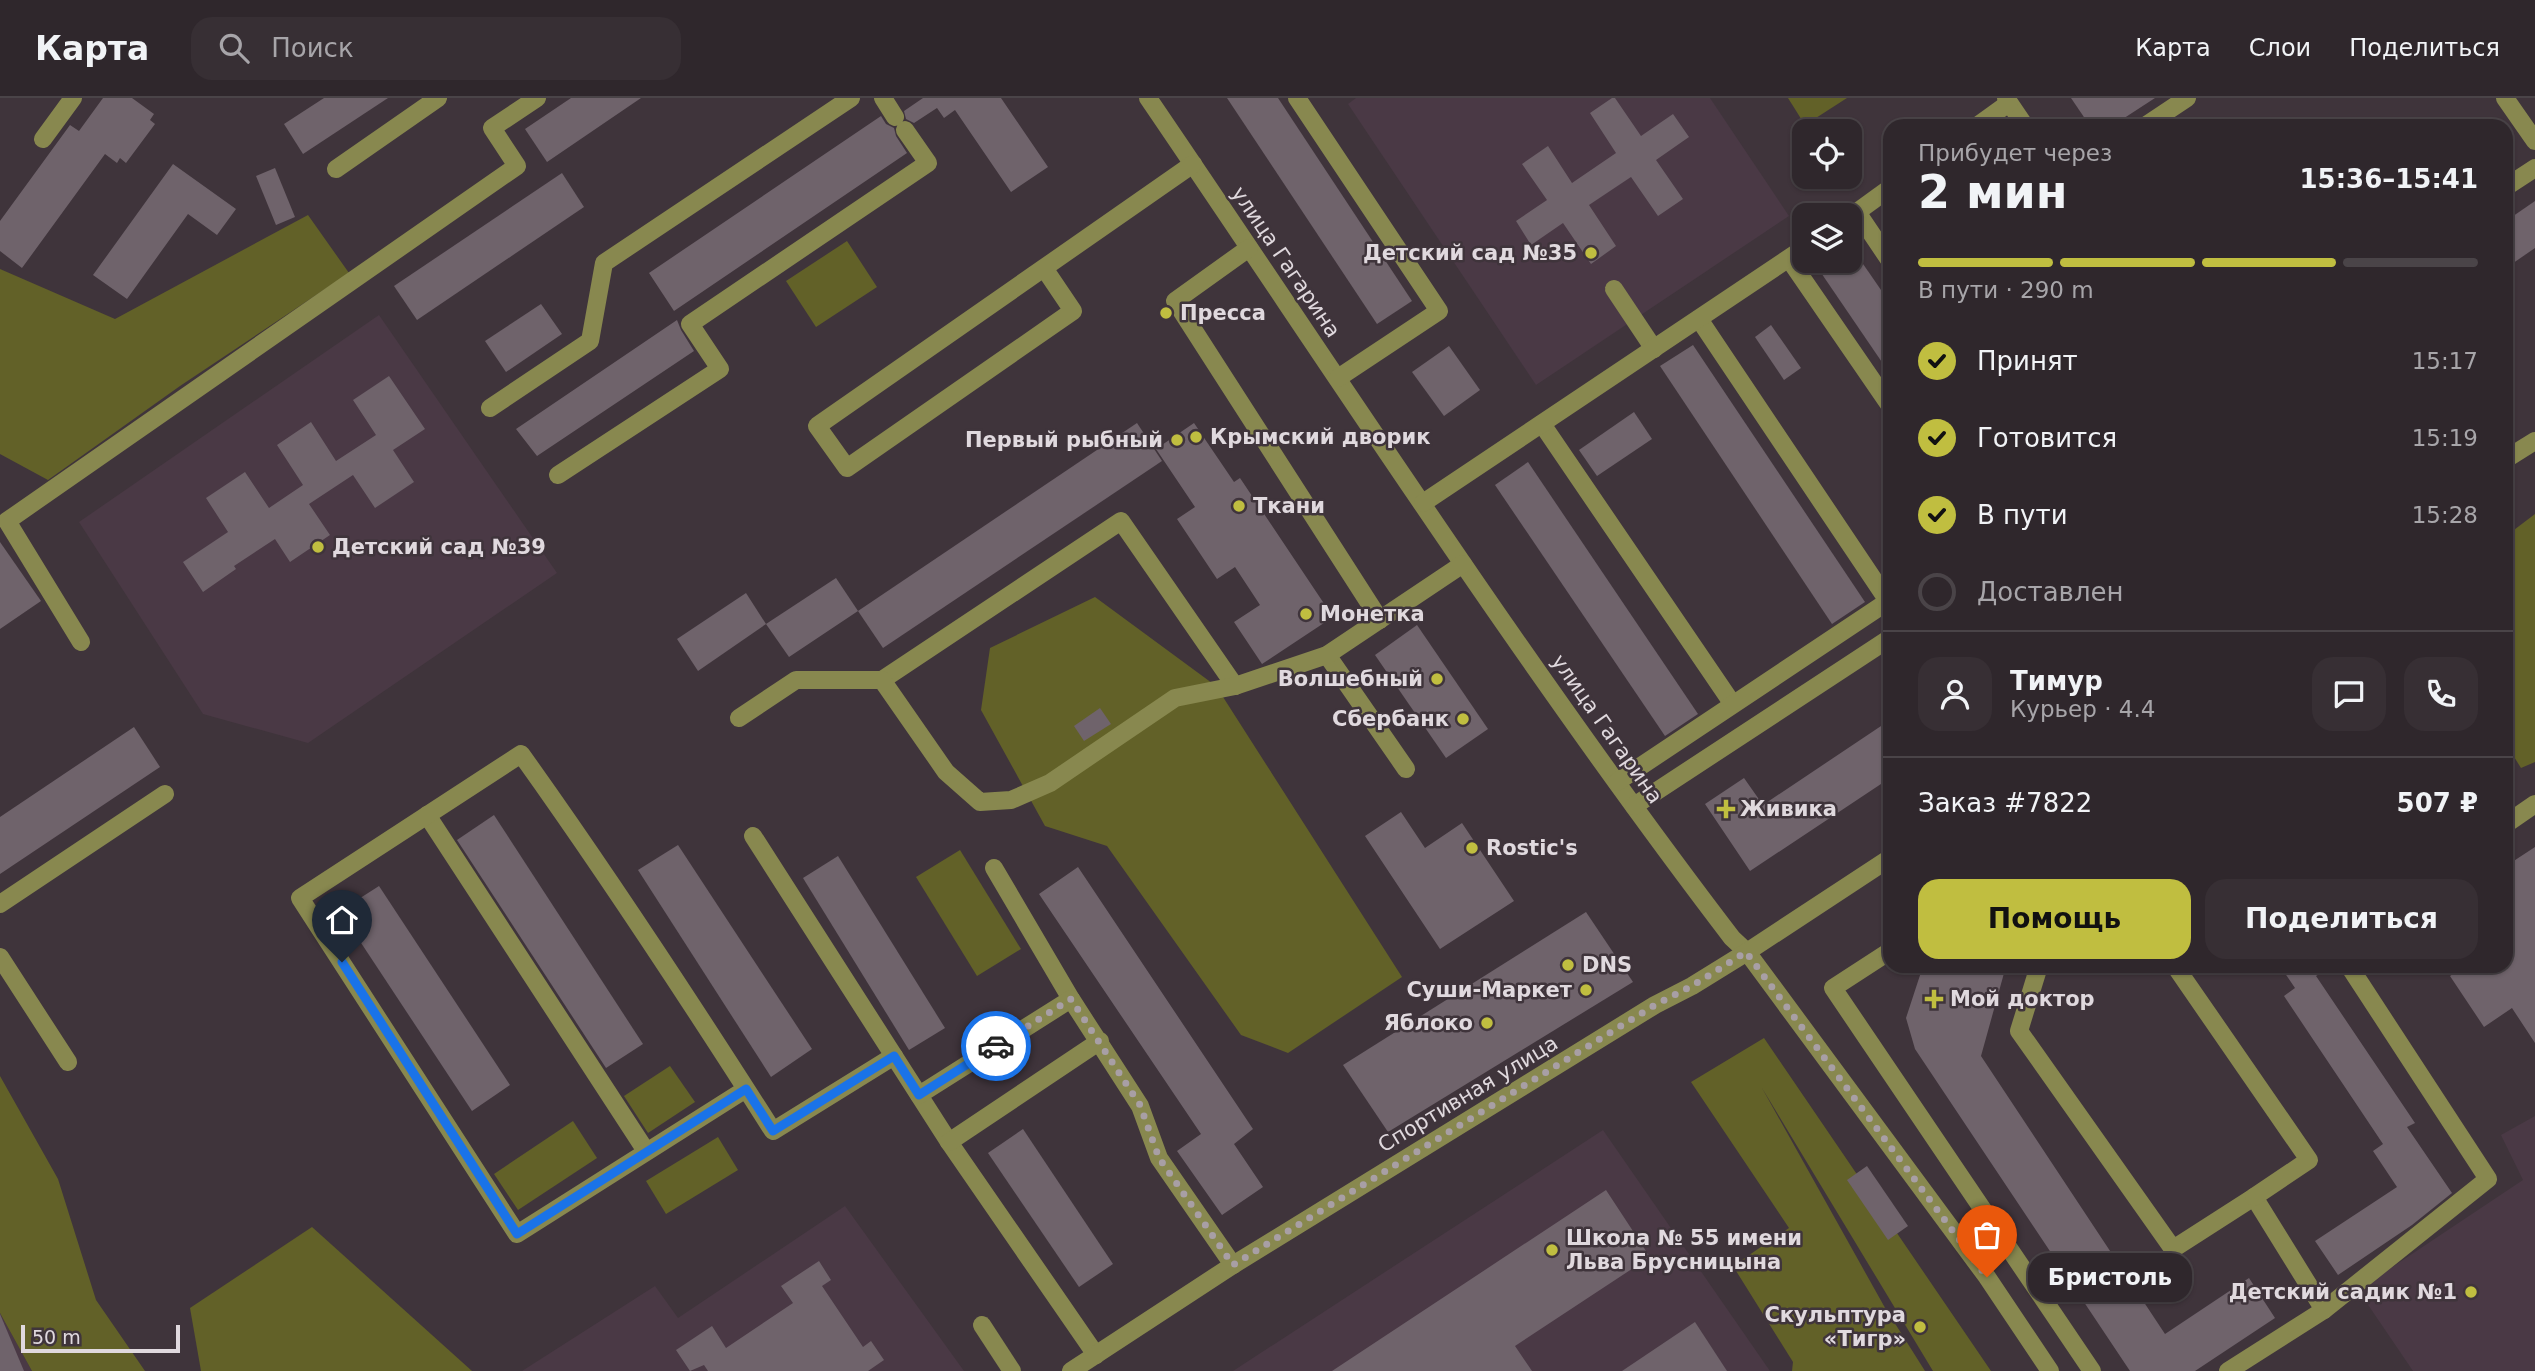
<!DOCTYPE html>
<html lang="ru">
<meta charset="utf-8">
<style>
:root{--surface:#2f272c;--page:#372f34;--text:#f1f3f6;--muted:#a7a5a9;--line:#4a4448;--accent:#c0be40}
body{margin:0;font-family:"DejaVu Sans",sans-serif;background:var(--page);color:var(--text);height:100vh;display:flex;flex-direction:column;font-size:26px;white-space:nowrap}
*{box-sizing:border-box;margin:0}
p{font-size:23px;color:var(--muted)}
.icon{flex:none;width:38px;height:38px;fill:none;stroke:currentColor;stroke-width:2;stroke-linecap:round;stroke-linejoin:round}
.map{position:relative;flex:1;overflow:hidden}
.side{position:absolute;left:1883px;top:21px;width:630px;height:854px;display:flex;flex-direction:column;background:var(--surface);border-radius:21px;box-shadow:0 2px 5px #0004,0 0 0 2px var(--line)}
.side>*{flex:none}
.controls{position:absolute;left:1792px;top:21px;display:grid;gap:14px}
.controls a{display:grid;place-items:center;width:70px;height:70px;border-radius:14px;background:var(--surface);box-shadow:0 2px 5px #0004,0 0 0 2px var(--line);font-size:35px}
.scale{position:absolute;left:21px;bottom:18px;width:159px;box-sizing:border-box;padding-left:7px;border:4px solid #e0d9de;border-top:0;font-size:19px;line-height:24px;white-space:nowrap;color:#e0d9de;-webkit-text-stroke:5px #3f343b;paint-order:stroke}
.pin{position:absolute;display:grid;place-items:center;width:60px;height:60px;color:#fff;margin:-72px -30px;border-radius:50% 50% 50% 0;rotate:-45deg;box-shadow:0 0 7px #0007}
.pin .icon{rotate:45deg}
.courier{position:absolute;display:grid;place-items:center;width:70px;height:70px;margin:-35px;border:5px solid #1a73e8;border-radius:50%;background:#fff;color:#222;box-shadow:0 2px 9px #0007}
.bubble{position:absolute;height:49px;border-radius:21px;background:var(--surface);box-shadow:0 2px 5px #0004,0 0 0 2px var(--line);font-size:23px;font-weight:800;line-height:49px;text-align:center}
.headline em{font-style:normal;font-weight:800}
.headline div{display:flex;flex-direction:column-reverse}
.headline{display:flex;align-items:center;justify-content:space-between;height:119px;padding:0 35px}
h1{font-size:46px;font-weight:800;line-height:52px}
.bar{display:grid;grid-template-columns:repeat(4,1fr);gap:10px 7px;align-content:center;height:84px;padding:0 35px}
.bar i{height:9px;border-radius:5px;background:var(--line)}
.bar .on{background:var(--accent)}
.bar p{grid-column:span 4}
.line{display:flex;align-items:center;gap:18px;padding:0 35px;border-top:2px solid var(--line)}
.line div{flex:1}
.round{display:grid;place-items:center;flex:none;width:74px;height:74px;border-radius:21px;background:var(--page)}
ol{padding:0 35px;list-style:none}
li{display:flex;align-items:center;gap:21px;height:77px}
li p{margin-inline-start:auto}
li .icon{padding:7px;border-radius:50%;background:var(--accent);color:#111;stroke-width:4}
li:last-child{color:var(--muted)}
li i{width:38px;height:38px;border:4px solid var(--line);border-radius:50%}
.primary-button{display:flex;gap:14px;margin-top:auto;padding:14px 35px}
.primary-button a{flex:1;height:80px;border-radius:21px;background:var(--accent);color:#111;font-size:28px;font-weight:800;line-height:80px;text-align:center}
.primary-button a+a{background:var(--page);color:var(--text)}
header{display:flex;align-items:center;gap:42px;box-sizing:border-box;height:98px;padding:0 35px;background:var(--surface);border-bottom:2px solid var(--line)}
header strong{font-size:33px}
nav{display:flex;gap:38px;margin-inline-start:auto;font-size:24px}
.search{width:490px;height:63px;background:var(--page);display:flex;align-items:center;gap:18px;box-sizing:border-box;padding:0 24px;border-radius:21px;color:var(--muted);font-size:26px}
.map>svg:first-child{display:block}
</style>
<header>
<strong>Карта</strong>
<div class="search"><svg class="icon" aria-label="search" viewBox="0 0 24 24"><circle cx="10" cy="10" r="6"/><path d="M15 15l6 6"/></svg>Поиск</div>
<nav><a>Карта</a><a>Слои</a><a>Поделиться</a></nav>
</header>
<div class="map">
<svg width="2535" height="1273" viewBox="0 0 2535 1273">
<rect width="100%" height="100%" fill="#3f343b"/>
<g fill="#4a3945">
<polygon points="1356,0 1710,0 1789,118 1536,287 1348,6"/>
<polygon points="379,217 557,475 308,645 203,616 79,424"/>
<polygon points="2535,1018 2535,1273 2413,1273 2358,1192 2523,1082 2501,1037"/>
<polygon points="1603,1032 1770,1273 1233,1273"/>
<polygon points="845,1108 964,1273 522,1273 655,1188 678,1220"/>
<polygon points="0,1215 32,1273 0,1273"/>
</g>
<g fill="#626128">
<polygon points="1788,0 1847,0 1805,27"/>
<polygon points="308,117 349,175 180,288 48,382 0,356 0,171 115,221"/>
<polygon points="847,143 877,189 816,229 786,183"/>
<polygon points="2535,416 2535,664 2521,670 2506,646 2506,438"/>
<polygon points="1095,499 1216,588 1402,879 1288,955 1241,937 1107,748 1045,728 981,612 990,550"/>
<polygon points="960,752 1021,851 977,878 916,779"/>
<polygon points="1764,940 1991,1273 1933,1273 1762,990 1884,1208 1925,1273 1792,1273 1793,1264 1733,1168 1789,1130 1691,984"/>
<polygon points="670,968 695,1004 648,1035 624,998"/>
<polygon points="0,978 58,1081 96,1202 145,1273 32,1273 0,1215"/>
<polygon points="573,1023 597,1060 518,1112 494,1076"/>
<polygon points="718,1039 738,1072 666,1116 646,1083"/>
<polygon points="312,1129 472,1273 201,1273 190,1210"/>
</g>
<g fill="#6f636b">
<polygon points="103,0 132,0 154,16 150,22 155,26 126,65 120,60 117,65 105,56 22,170 0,153 0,123 70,27 79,33"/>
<polygon points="324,0 388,0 303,56 284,26"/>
<polygon points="571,0 641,0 547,64 525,31"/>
<polygon points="923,0 1001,0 1048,69 1011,94 955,12 944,20 937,10 914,25 906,21 904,13"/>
<polygon points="1227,0 1278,0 1412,203 1377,226"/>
<polygon points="1612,0 1615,0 1641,38 1673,16 1689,39 1656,62 1683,101 1658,118 1631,79 1589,107 1616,148 1591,166 1563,125 1531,147 1516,123 1547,102 1522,66 1548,48 1572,85 1616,55 1590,15"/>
<polygon points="2071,0 2155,0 2112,28 2090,28"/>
<polygon points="881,18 886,26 894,30 896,38 907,55 674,213 649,175"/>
<polygon points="173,66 236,111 217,137 188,116 127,201 93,177"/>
<polygon points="275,70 295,119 276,127 256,78"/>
<polygon points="562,75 584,109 417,222 394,188"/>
<polygon points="2535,103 2535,150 2506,170 2506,123"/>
<polygon points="1813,163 1861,163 1890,205 1890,276"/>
<polygon points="541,206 562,236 506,274 485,243"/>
<polygon points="677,222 681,232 694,253 537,358 516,331"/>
<polygon points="1771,227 1801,270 1784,282 1755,239"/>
<polygon points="1693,247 1865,504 1832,526 1660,268"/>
<polygon points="1449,248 1480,292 1444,318 1412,274"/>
<polygon points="389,278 425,331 393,352 414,384 375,410 353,377 309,406 330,437 290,464 275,441 234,468 236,471 203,494 183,464 228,434 206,400 245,374 269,410 303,387 277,347 311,324 336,363 376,337 353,302"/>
<polygon points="1634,314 1652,341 1597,378 1579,352"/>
<polygon points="1137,325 1162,363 883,550 858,513"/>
<polygon points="1194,325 1234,384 1240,380 1333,519 1262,566 1234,524 1260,507 1235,469 1217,481 1177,421 1195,409 1156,351"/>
<polygon points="1528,364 1698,616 1665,638 1495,387"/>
<polygon points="0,444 41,503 0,531"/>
<polygon points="836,480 858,513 789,559 766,526"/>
<polygon points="746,495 766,526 698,573 677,541"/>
<polygon points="1417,527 1488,631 1446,660 1375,557"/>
<polygon points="1100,610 1111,626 1084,643 1074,628"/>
<polygon points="1890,622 1890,680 1750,773 1705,706 1744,680 1763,707"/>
<polygon points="134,629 160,669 0,776 0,719"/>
<polygon points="1401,714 1425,750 1462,725 1514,803 1440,851 1365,738"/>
<polygon points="494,717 643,946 606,970 457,742"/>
<polygon points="678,747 812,951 771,979 638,772"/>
<polygon points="2535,749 2535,945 2512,910 2484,929 2450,878 2464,868 2506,868 2506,768"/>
<polygon points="838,758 945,930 909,952 803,780"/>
<polygon points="1078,769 1253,1031 1234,1046 1263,1089 1222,1117 1177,1053 1201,1036 1039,796"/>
<polygon points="379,788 510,987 472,1013 340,813"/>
<polygon points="1586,814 1633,884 1388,1034 1343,967"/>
<polygon points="1923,868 2006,868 1981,958 2165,1236 2249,1180 2275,1220 2195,1273 2130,1273 1915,951 1906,920"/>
<polygon points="2280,868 2332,868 2316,878 2415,1025 2407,1029 2452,1095 2412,1127 2338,1177 2315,1143 2397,1089 2373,1053 2383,1046 2284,898 2295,890"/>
<polygon points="1023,1031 1113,1166 1079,1189 988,1055"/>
<polygon points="1867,1068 1908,1128 1888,1142 1847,1082"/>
<polygon points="1606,1092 1650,1159 1515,1248 1532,1273 1332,1273"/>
<polygon points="819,1163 831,1182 822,1188 863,1249 871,1243 884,1262 868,1273 708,1273 704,1267 690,1273 676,1252 712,1228 726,1250 793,1205 781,1188"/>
<polygon points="0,1216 24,1273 0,1273"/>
<polygon points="1695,1224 1727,1273 1622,1273"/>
</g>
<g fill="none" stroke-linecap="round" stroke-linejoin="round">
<g stroke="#88884f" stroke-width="18">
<polyline points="883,0 895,19"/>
<path d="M 1148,0 C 1340,282 1525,569 1732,840 L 1747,854 L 1987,1179 L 2050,1273"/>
<polyline points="1297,0 1439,213 1338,280"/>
<polyline points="2006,0 2025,28"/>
<polyline points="2505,0 2535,43"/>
<polyline points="1977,28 2009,5"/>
<polyline points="2145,28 2187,0"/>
<polyline points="43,41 73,0"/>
<polyline points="336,71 438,0"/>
<polyline points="2506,89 2535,70"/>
<polyline points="1857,114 1890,163"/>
<polyline points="1850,119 1890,90"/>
<polyline points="1249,150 1175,203 1380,522"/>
<polyline points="1789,161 1890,308"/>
<polyline points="1044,170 1073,213 847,370 817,328 1193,66"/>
<polyline points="1614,191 1654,251"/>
<polyline points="1699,221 1888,503"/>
<polyline points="490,310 590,243 604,165 851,0"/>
<polyline points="1542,326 1732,605"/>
<polyline points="2506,361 2535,343"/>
<polyline points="558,377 720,271 690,226 928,65 905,32"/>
<polyline points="1423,405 1804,150"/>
<polyline points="81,544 7,423 517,68 492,30 537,0"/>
<polyline points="1327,557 1406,671"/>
<polyline points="882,582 1121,423 1235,588"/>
<polyline points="739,620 796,582 882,582 946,674 980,704 1011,702 1050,685 1175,600 1235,588 1327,557 1463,466"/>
<polyline points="1617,684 1890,502"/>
<polyline points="1634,708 1890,540"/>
<polyline points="427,717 646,1053"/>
<polyline points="2506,726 2535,706"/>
<polyline points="753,738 949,1044 1096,1257"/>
<polyline points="994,770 1071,901 1140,1008 1159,1060 1233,1167"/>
<polyline points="0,806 165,696"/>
<polyline points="1890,853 1833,890 2092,1273"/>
<polyline points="0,859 68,964"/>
<polyline points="2039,868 2019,933 2173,1151 2254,1099 2324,1212"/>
<polyline points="2175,868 2309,1062 2254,1099"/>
<path d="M 746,991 L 517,1136 L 300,800 L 521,656 C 609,779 692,906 773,1033 L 894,958"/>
<polyline points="919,997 1071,901"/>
<polyline points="949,1044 1100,943"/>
<polyline points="982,1227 1012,1273"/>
<polyline points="1071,1273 1233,1167 1655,907 1692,888 1747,854 1890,760"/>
<polyline points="2228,1273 2324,1212 2488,1081 2349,868"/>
</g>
</g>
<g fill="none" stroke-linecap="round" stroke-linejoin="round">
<polyline stroke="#a89fa5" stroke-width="7" stroke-dasharray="0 12.6" points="996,948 1071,901 1140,1007 1159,1060 1233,1167 1655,907 1692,888 1746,854 1987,1179"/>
<polyline stroke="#1a73e8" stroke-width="9" points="342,864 517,1136 746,991 773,1033 894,958 919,997 996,948"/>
</g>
<g fill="#c0be40" stroke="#3f343b" stroke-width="2.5">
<circle cx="1591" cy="155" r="7"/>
<circle cx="1166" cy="215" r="7"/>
<circle cx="1196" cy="339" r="7"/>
<circle cx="1177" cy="342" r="7"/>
<circle cx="1239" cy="408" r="7"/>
<circle cx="318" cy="449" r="7"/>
<circle cx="1306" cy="516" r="7"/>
<circle cx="1437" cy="581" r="7"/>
<circle cx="1463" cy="621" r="7"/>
<path d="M1722.5 700.5h7v7h7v7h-7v7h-7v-7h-7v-7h7z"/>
<circle cx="1472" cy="750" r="7"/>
<circle cx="1568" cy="867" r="7"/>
<circle cx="1586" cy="892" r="7"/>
<path d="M1930.5 890.5h7v7h7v7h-7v7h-7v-7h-7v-7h7z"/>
<circle cx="1487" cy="925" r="7"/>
<circle cx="1552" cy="1152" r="7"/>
<circle cx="2471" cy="1194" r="7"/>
<circle cx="1920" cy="1229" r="7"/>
</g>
<g text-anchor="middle" stroke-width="5" stroke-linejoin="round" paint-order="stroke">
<g font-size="21" font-weight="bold" fill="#e0d9de" stroke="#3f343b" text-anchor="start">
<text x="1577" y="162" text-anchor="end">Детский сад №35</text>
<text x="1180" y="222">Пресса</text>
<text x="1210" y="346">Крымский дворик</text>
<text x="1163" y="349" text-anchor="end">Первый рыбный</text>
<text x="1253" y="415">Ткани</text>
<text x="332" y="456">Детский сад №39</text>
<text x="1320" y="523">Монетка</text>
<text x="1423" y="588" text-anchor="end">Волшебный</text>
<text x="1449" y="628" text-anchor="end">Сбербанк</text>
<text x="1740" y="718">Живика</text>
<text x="1486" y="757">Rostic's</text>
<text x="1582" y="874">DNS</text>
<text x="1572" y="899" text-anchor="end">Суши-Маркет</text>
<text x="1950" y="908">Мой доктор</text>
<text x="1473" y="932" text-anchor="end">Яблоко</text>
<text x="1566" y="1147">Школа № 55 имени<tspan x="1566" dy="24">Льва Брусницына</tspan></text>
<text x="2457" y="1201" text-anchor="end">Детский садик №1</text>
<text x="1906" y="1224" text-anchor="end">Скульптура<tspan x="1906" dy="24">«Тигр»</tspan></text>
</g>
<g font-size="21" fill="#e0d9de" stroke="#3f343b">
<text transform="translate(1286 164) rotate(56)" y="7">улица Гагарина</text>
<text transform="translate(1607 631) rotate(55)" y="7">улица Гагарина</text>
<text transform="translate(1468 996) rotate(-31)" y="7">Спортивная улица</text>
</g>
</g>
</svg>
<div class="controls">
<a><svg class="icon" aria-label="locate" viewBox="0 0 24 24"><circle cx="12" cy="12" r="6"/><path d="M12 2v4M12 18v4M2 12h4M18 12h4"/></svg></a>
<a><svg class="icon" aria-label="layers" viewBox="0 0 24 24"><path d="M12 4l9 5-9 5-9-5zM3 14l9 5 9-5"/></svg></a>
</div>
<div class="scale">50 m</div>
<div class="pin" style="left:1987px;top:1179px;background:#ea580c"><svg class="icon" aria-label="bag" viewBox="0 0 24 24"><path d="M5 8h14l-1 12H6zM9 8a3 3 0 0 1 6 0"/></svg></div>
<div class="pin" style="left:342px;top:864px;background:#1f2937"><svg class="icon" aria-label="home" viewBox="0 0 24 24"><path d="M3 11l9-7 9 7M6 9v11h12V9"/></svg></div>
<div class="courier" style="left:996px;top:948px"><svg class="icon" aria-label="car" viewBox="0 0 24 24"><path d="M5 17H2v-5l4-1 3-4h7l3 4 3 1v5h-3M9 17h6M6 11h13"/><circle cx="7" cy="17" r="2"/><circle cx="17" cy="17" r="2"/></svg></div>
<div class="bubble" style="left:2028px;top:1155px;width:164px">Бристоль</div>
<section class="side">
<div class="headline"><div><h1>2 мин</h1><p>Прибудет через</p></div><em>15:36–15:41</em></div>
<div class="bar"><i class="on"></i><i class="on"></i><i class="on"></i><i></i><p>В пути · 290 m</p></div>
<ol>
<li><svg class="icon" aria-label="check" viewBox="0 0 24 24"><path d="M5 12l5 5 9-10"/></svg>Принят<p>15:17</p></li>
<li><svg class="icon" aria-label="check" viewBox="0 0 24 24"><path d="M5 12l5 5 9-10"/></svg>Готовится<p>15:19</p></li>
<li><svg class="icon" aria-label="check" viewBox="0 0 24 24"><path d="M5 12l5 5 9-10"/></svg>В пути<p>15:28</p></li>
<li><i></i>Доставлен</li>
</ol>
<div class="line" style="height:126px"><a class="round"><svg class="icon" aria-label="person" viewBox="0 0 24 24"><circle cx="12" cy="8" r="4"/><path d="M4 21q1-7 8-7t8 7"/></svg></a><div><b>Тимур</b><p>Курьер · 4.4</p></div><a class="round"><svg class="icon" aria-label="chat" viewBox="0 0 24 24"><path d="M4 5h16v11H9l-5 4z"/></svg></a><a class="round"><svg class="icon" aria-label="phone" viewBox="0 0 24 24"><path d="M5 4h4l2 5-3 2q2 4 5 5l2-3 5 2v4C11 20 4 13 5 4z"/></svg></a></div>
<div class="line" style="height:91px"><div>Заказ #7822</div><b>507 ₽</b></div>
<div class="primary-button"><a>Помощь</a><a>Поделиться</a></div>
</section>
</div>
